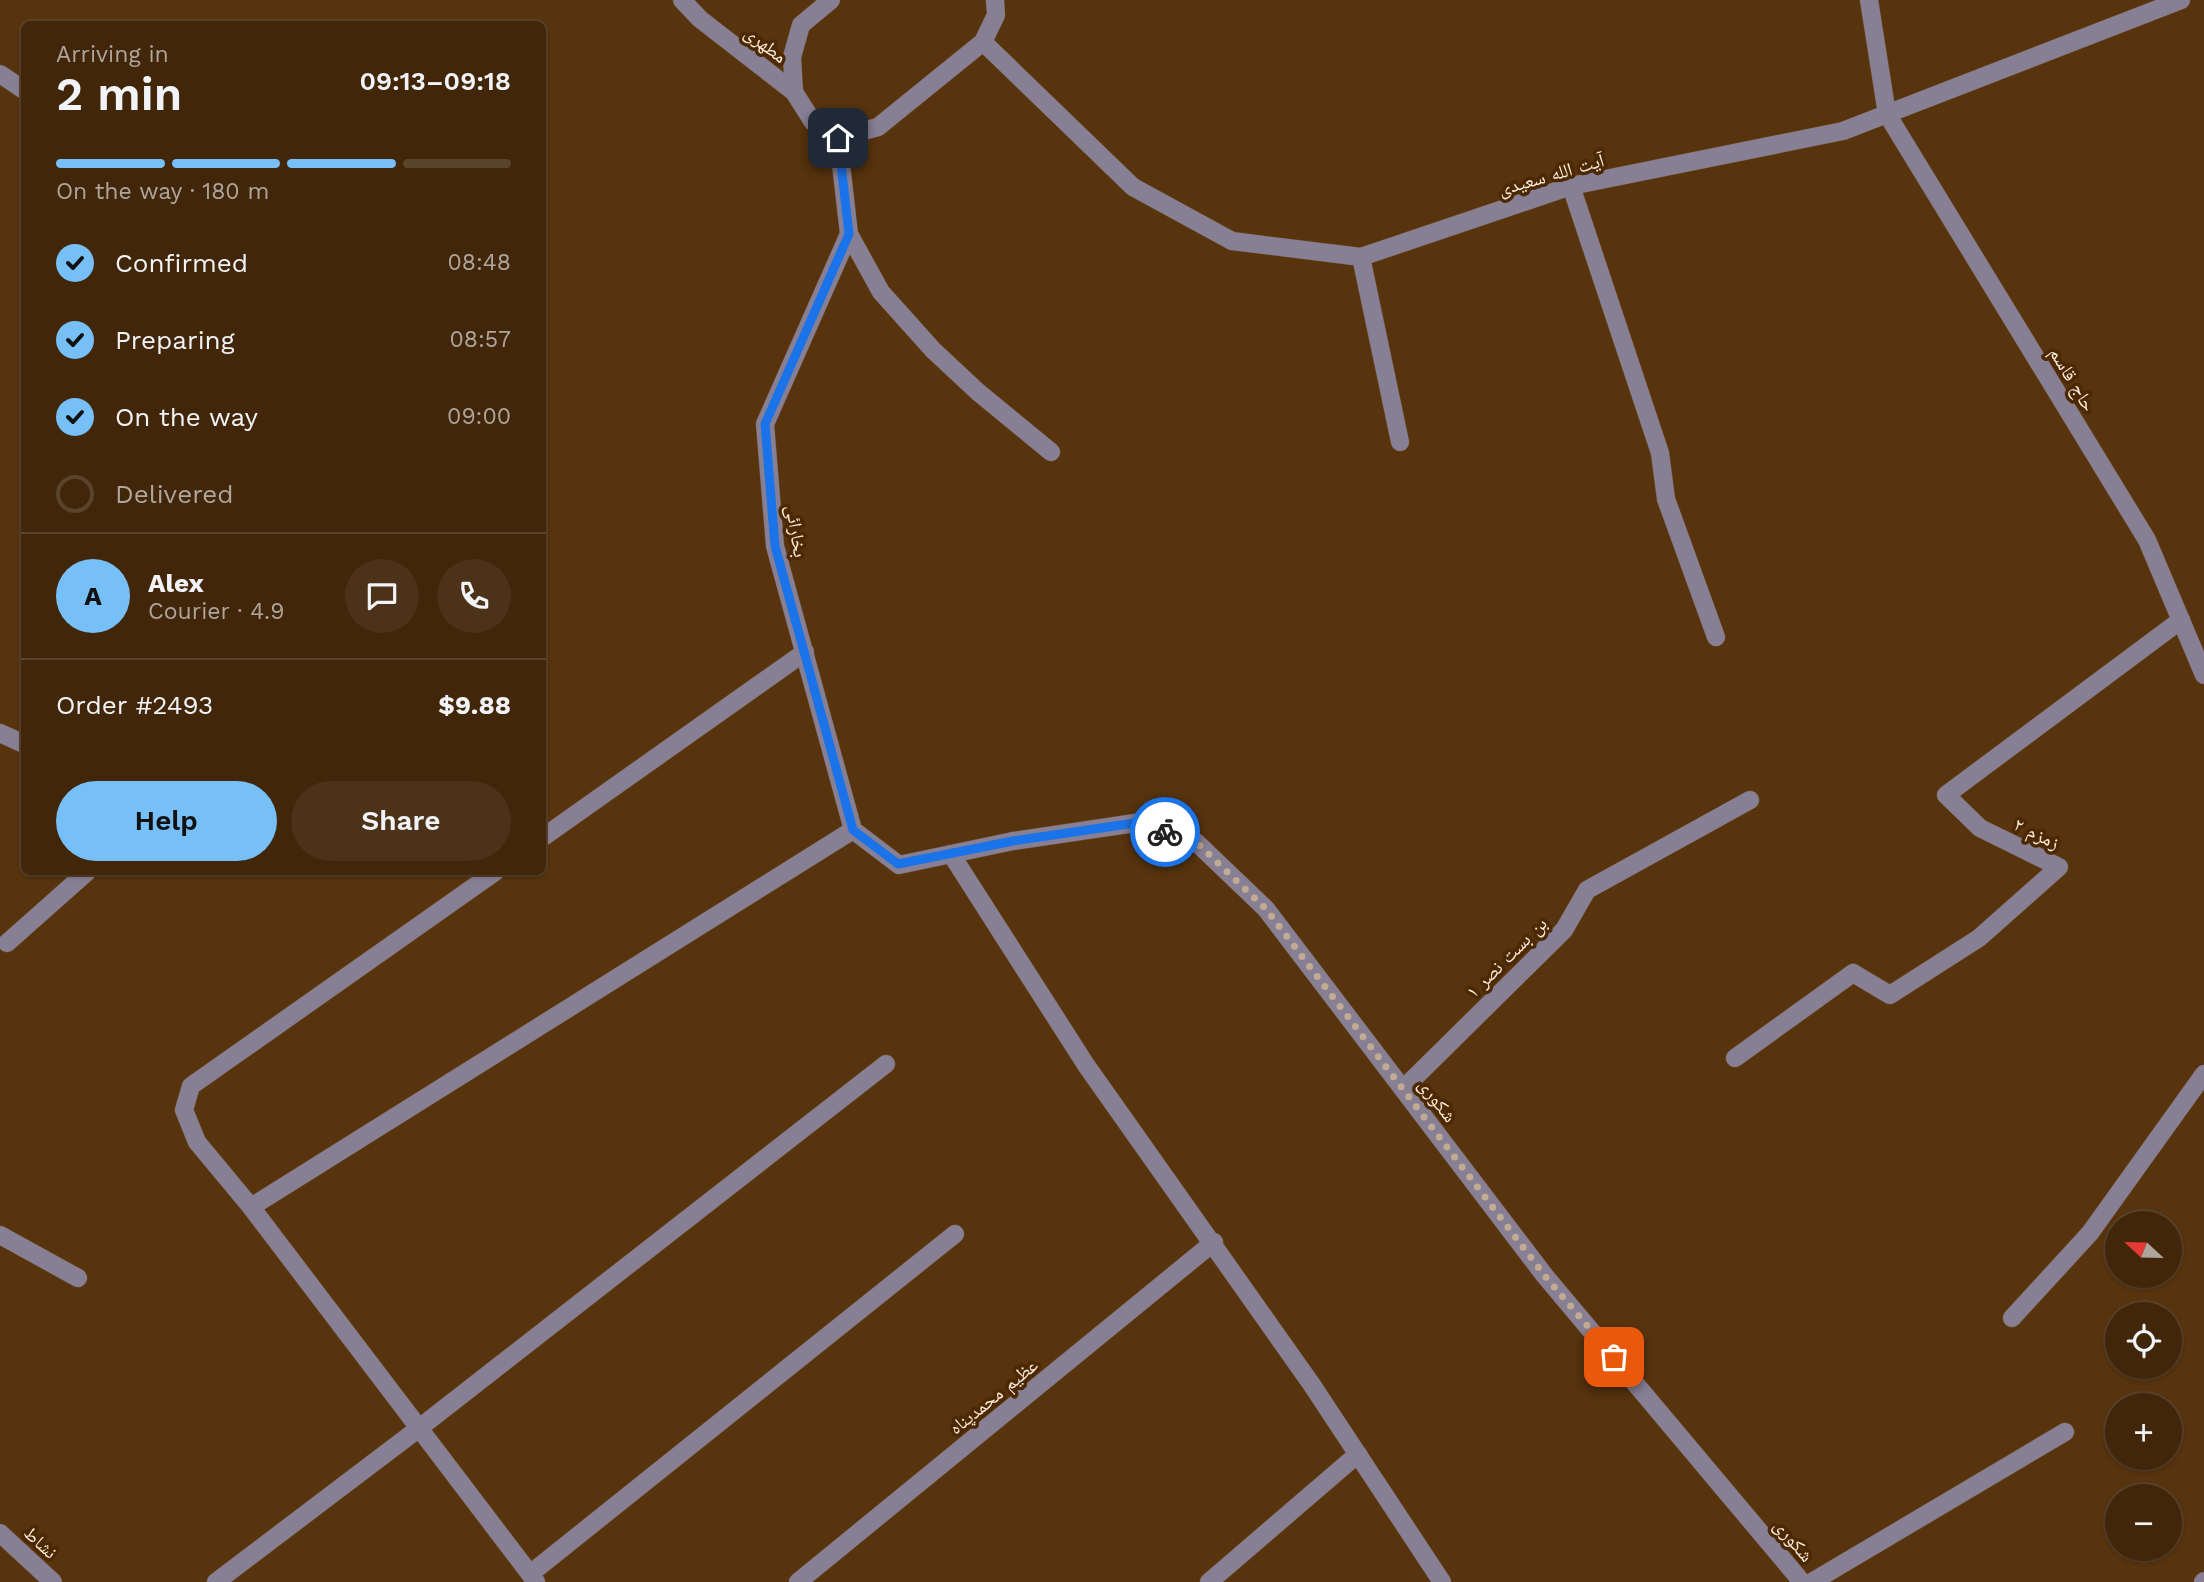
<!DOCTYPE html>
<meta charset="utf-8">
<style>
:root{--surface:#41260a;--page:#4c3218;--text:#f1f3f6;--muted:#aea59c;--line:#5a432b;--accent:#76c0f7}
body{margin:0;font-family:"Work Sans","Noto Naskh Arabic",sans-serif;background:var(--page);color:var(--text);height:100vh;display:flex;flex-direction:column;font-size:26px;white-space:nowrap}
*{box-sizing:border-box;margin:0}
p{font-size:23px;color:var(--muted)}
.icon{flex:none;width:38px;height:38px;fill:none;stroke:currentColor;stroke-width:2;stroke-linecap:round;stroke-linejoin:round}
.map{position:relative;flex:1;overflow:hidden}
.side{position:absolute;left:21px;top:21px;width:525px;height:854px;display:flex;flex-direction:column;background:var(--surface);border-radius:10px;box-shadow:0 2px 5px #0004,0 0 0 2px var(--line)}
.side>*{flex:none}
.needle{width:46px;rotate:292deg}
.controls{position:absolute;left:2105px;top:1211px;display:grid;gap:14px}
.controls a{display:grid;place-items:center;width:77px;height:77px;border-radius:50%;background:var(--surface);box-shadow:0 2px 5px #0004,0 0 0 2px var(--line);font-size:35px}
.pin{position:absolute;display:grid;place-items:center;width:60px;height:60px;color:#fff;margin:-30px;border-radius:14px;box-shadow:0 4px 10px #0006}
.courier{position:absolute;display:grid;place-items:center;width:70px;height:70px;margin:-35px;border:5px solid #1a73e8;border-radius:50%;background:#fff;color:#222;box-shadow:0 2px 9px #0007}
.summary em{font-style:normal;font-weight:600}
.summary div{display:flex;flex-direction:column-reverse}
.summary{display:flex;align-items:center;justify-content:space-between;height:119px;padding:0 35px}
h1{font-size:46px;font-weight:600;line-height:52px}
.bar{display:grid;grid-template-columns:repeat(4,1fr);gap:10px 7px;align-content:center;height:84px;padding:0 35px}
.bar i{height:9px;border-radius:5px;background:var(--line)}
.bar .current{background:var(--accent)}
.bar p{grid-column:span 4}
.line{display:flex;align-items:center;gap:18px;padding:0 35px;border-top:2px solid var(--line)}
.line div{flex:1}
.round{display:grid;place-items:center;flex:none;width:74px;height:74px;border-radius:37px;background:var(--page)}
ol{padding:0 35px;list-style:none}
li{display:flex;align-items:center;gap:21px;height:77px}
li p{margin-inline-start:auto}
li .icon{padding:7px;border-radius:50%;background:var(--accent);color:#111;stroke-width:4}
li:last-child{color:var(--muted)}
li i{width:38px;height:38px;border:4px solid var(--line);border-radius:50%}
.primary-button{display:flex;gap:14px;margin-top:auto;padding:14px 35px}
.primary-button a{flex:1;height:80px;border-radius:42px;background:var(--accent);color:#111;font-size:28px;font-weight:600;line-height:80px;text-align:center}
.primary-button a+a{background:var(--page);color:var(--text)}
.map>svg:first-child{display:block}
</style>
<div class="map">
<svg width="2204" height="1582" viewBox="0 0 2204 1582">
<rect width="100%" height="100%" fill="#57330e"/>
<g fill="none" stroke-linecap="round" stroke-linejoin="round">
<defs>
<g id="minor">
<polyline points="682,0 700,19 794,92"/>
<polyline points="831,0 801,25 792,57 794,92 813,122 838,138 878,127 983,42 996,15 995,0"/>
<polyline points="1869,0 1887,114 2147,540 2204,675"/>
<polyline points="983,42 1133,187 1232,241 1361,257 1571,186 1843,131 2181,0"/>
<polyline points="0,74 24,90"/>
<polyline points="838,138 849,234 765,424 775,546 853,830 899,865 1013,841 1135,823 1196,842 1266,909 1545,1276 1802,1582"/>
<polyline points="1571,186 1660,453 1666,499 1716,637"/>
<polyline points="849,234 881,292 933,350 978,392 1051,452"/>
<polyline points="1361,257 1400,442"/>
<polyline points="0,733 24,744"/>
<polyline points="542,838 805,652"/>
<polyline points="951,854 1086,1065 1312,1385 1442,1582"/>
<polyline points="495,872 191,1086 184,1110 197,1142 251,1207 536,1582"/>
<polyline points="7,943 87,872"/>
<polyline points="1735,1058 1853,973 1890,995 1979,938 2059,867 1980,828 1946,795 2181,620"/>
<polyline points="1403,1089 1564,930 1587,890 1750,800"/>
<polyline points="251,1207 853,830"/>
<polyline points="0,1235 78,1278"/>
<polyline points="2012,1318 2090,1233 2204,1074"/>
<polyline points="0,1533 53,1582"/>
<polyline points="530,1574 955,1234"/>
<polyline points="216,1582 418,1429 886,1064"/>
<polyline points="798,1582 1214,1242"/>
<polyline points="1209,1582 1358,1454"/>
<polyline points="1812,1582 2065,1432"/>
<polyline points="2203,1582 2204,1581"/>
</g>
</defs>
<use href="#minor" stroke="#71502f" stroke-width="19"/>
<use href="#minor" stroke="#877f94" stroke-width="18"/>
</g>
<g fill="none" stroke-linecap="round" stroke-linejoin="round">
<polyline stroke="#c2aa93" stroke-width="7" stroke-dasharray="0 12.6" points="1165,832 1196,842 1266,909 1545,1276 1614,1357"/>
<polyline stroke="#1a73e8" stroke-width="9" points="838,138 849,234 765,424 775,546 853,830 898,864 1013,841 1135,823 1165,832"/>
</g>
<g text-anchor="middle" stroke-width="7" stroke-linejoin="round" paint-order="stroke">
<g font-size="19" fill="#fceada" stroke="#4c2902">
<text transform="translate(766 44) rotate(38)" y="7">مطهری</text>
<text transform="translate(1551 174) rotate(-16)" y="7">آیت الله سعیدی</text>
<text transform="translate(2073 379) rotate(59)" y="7">حاج قاسم</text>
<text transform="translate(797 531) rotate(81)" y="7">بخارائی</text>
<text transform="translate(2037 833) rotate(26)" y="7">زمزم ۲</text>
<text transform="translate(1506 957) rotate(-45)" y="7">بن بست نصر ۱</text>
<text transform="translate(1438 1100) rotate(53)" y="7">شکوری</text>
<text transform="translate(993 1396) rotate(-39)" y="7">عظیم محمدپناه</text>
<text transform="translate(1794 1540) rotate(50)" y="7">شکوری</text>
<text transform="translate(41 1542) rotate(43)" y="7">نشاط</text>
</g>
</g>
</svg>
<div class="controls">
<a><svg class="needle" viewBox="-14 -14 28 28"><path d="M0-13l5 13h-10z" fill="#e53935"/><path d="M0 13l5-13h-10z" fill="#aea59c"/></svg></a>
<a><svg class="icon" aria-label="locate" viewBox="0 0 24 24"><circle cx="12" cy="12" r="6"/><path d="M12 2v4M12 18v4M2 12h4M18 12h4"/></svg></a>
<a>+</a>
<a>−</a>
</div>
<div class="pin" style="left:1614px;top:1357px;background:#ea580c"><svg class="icon" aria-label="bag" viewBox="0 0 24 24"><path d="M5 8h14l-1 12H6zM9 8a3 3 0 0 1 6 0"/></svg></div>
<div class="pin" style="left:838px;top:138px;background:#1f2937"><svg class="icon" aria-label="home" viewBox="0 0 24 24"><path d="M3 11l9-7 9 7M6 9v11h12V9"/></svg></div>
<div class="courier" style="left:1165px;top:832px"><svg class="icon" aria-label="bike" viewBox="0 0 24 24"><circle cx="6" cy="16" r="4"/><circle cx="18" cy="16" r="4"/><path d="M6 16l4-8h5l3 8M10 8l3 8H6M13 5h3"/></svg></div>
<section class="side">
<div class="summary"><div><h1>2 min</h1><p>Arriving in</p></div><em>09:13–09:18</em></div>
<div class="bar"><i class="current"></i><i class="current"></i><i class="current"></i><i></i><p>On the way · 180 m</p></div>
<ol>
<li><svg class="icon" aria-label="check" viewBox="0 0 24 24"><path d="M5 12l5 5 9-10"/></svg>Confirmed<p>08:48</p></li>
<li><svg class="icon" aria-label="check" viewBox="0 0 24 24"><path d="M5 12l5 5 9-10"/></svg>Preparing<p>08:57</p></li>
<li><svg class="icon" aria-label="check" viewBox="0 0 24 24"><path d="M5 12l5 5 9-10"/></svg>On the way<p>09:00</p></li>
<li><i></i>Delivered</li>
</ol>
<div class="line" style="height:126px"><b class="round" style="background:var(--accent);color:#111">A</b><div><b>Alex</b><p>Courier · 4.9</p></div><a class="round"><svg class="icon" aria-label="chat" viewBox="0 0 24 24"><path d="M4 5h16v11H9l-5 4z"/></svg></a><a class="round"><svg class="icon" aria-label="phone" viewBox="0 0 24 24"><path d="M5 4h4l2 5-3 2q2 4 5 5l2-3 5 2v4C11 20 4 13 5 4z"/></svg></a></div>
<div class="line" style="height:91px"><div>Order #2493</div><b>$9.88</b></div>
<div class="primary-button"><a>Help</a><a>Share</a></div>
</section>
</div>
